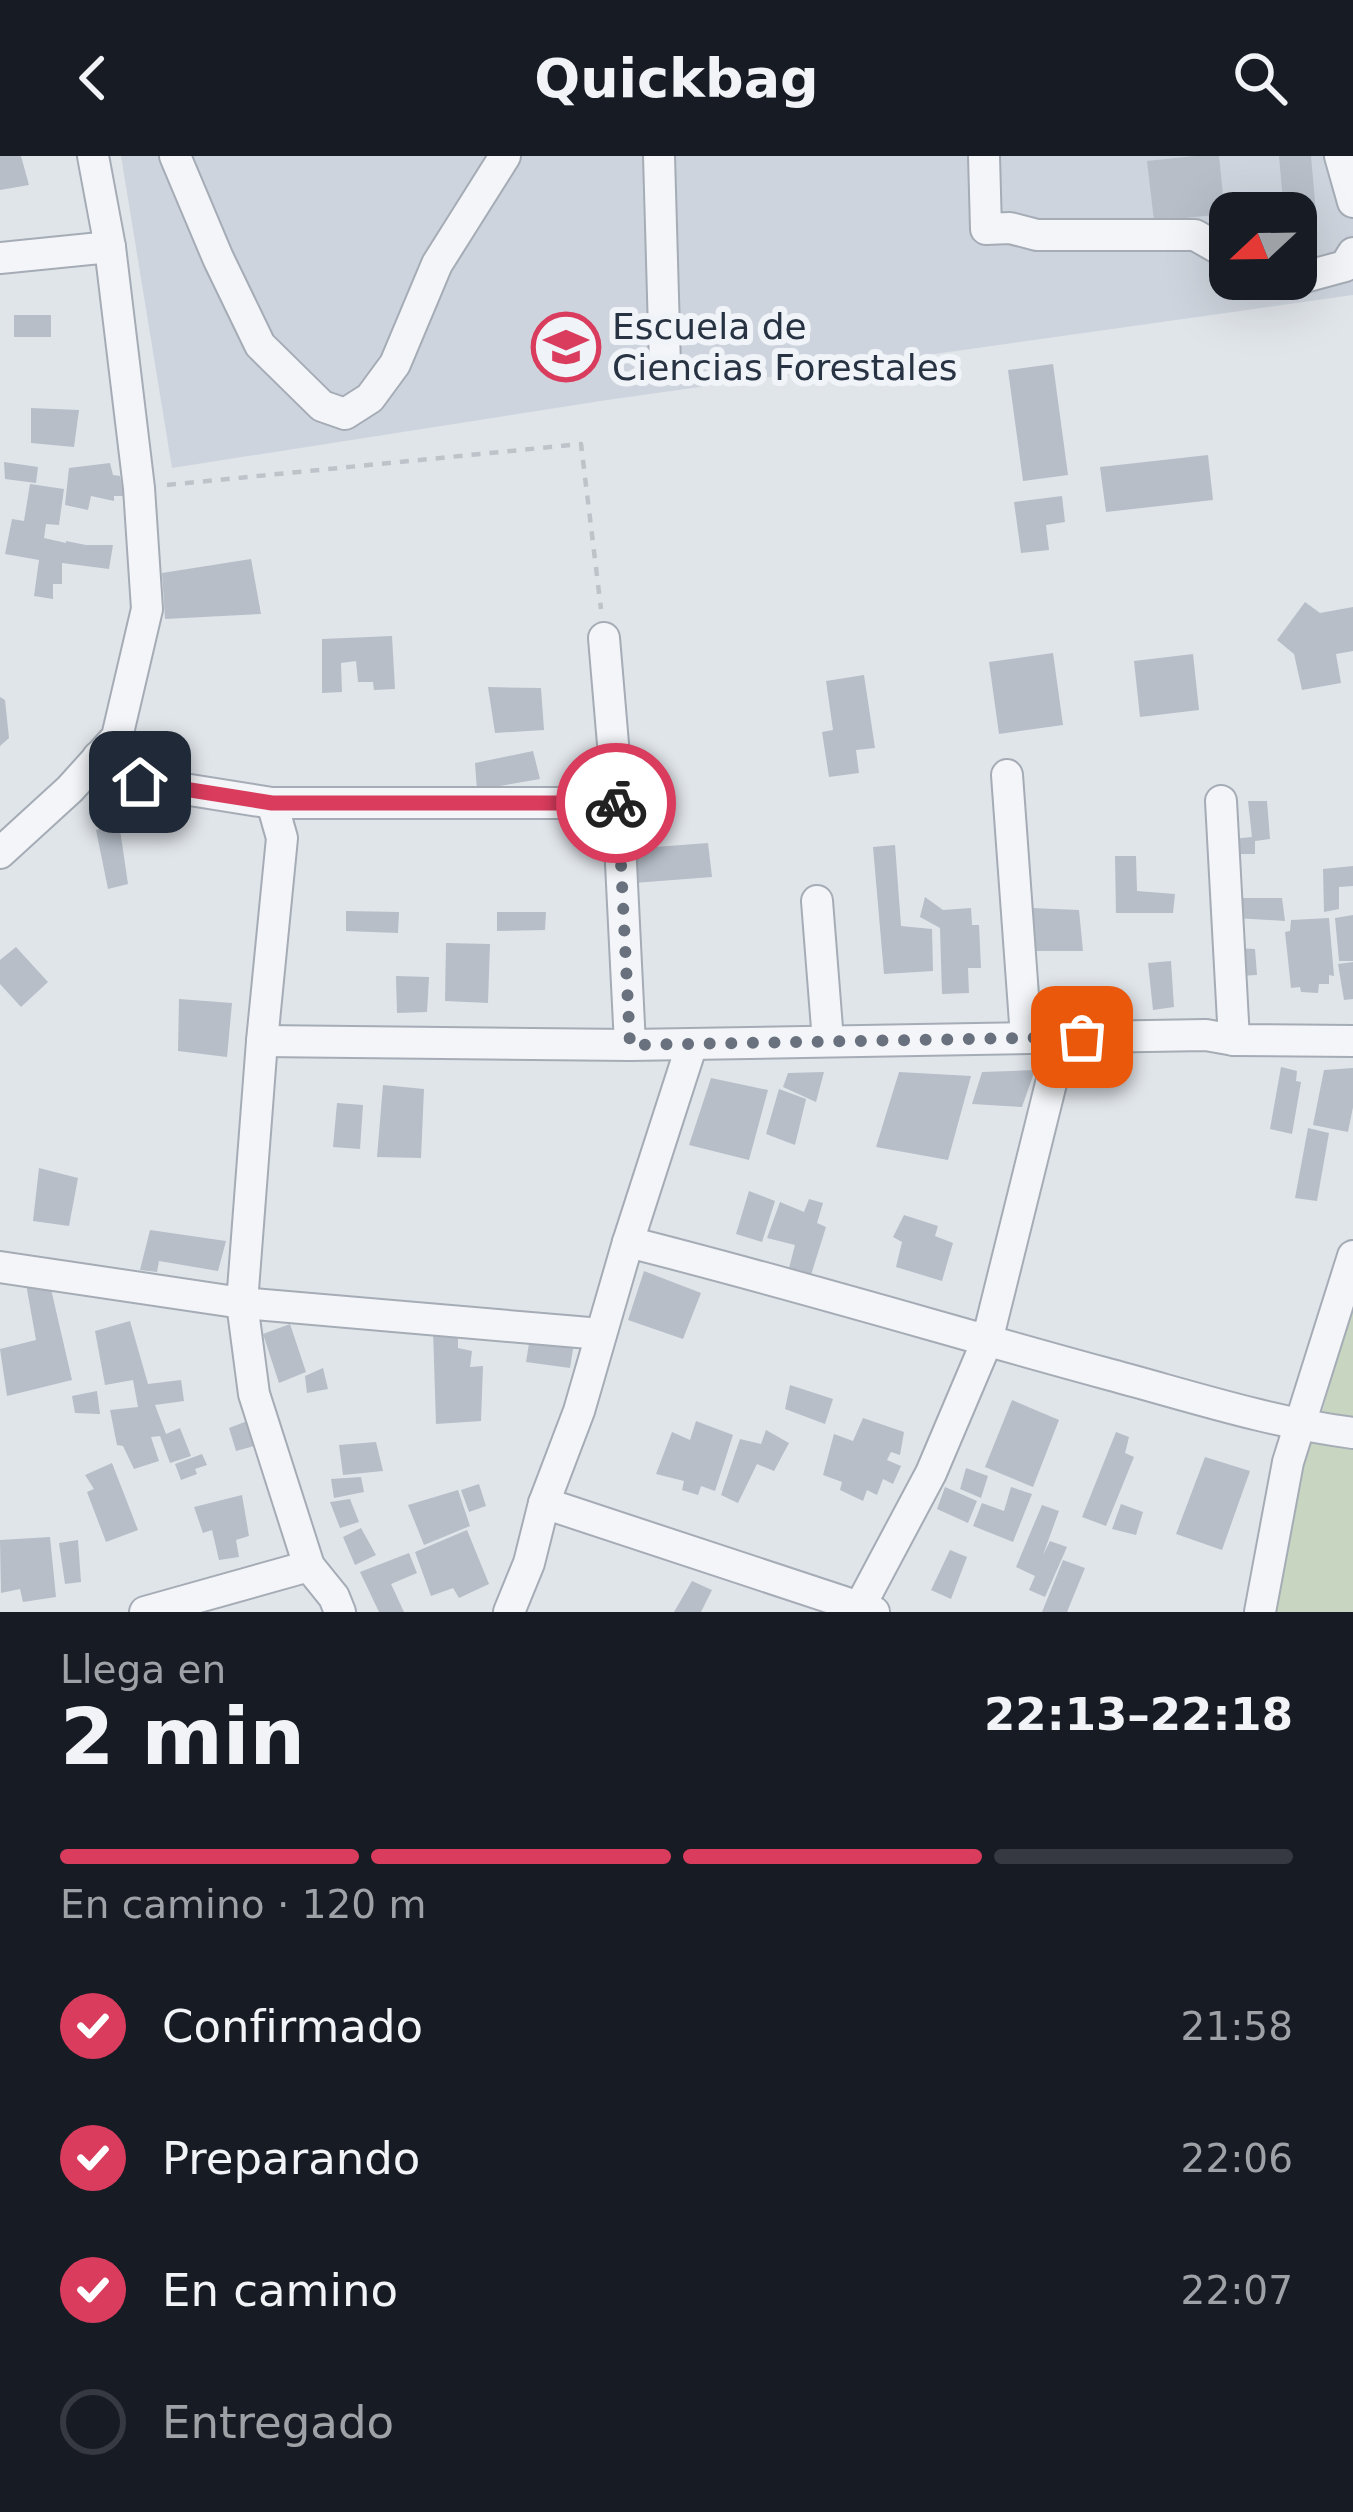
<!DOCTYPE html>
<html lang="es">
<meta charset="utf-8">
<style>
:root{--surface:#171b24;--page:#20242c;--text:#f1f3f6;--muted:#9ea1a6;--line:#363941;--accent:#d93c5d}
body{margin:0;font-family:"DejaVu Sans",sans-serif;background:var(--page);color:var(--text);height:100vh;display:flex;flex-direction:column;font-size:45px;white-space:nowrap}
*{box-sizing:border-box;margin:0}
p{font-size:39px;color:var(--muted)}
.icon{flex:none;width:66px;height:66px;fill:none;stroke:currentColor;stroke-width:2;stroke-linecap:round;stroke-linejoin:round}
.map{position:relative;height:1456px;overflow:hidden}
.drawer{display:flex;flex-direction:column;background:var(--surface);flex:1}
.drawer>*{flex:none}
.needle{width:78px;rotate:248deg}
.controls{position:absolute;left:1209px;top:36px;display:grid;gap:24px}
.controls a{display:grid;place-items:center;width:108px;height:108px;border-radius:24px;background:var(--surface);box-shadow:0 12px 48px #0002;font-size:60px}
.pin{position:absolute;display:grid;place-items:center;width:102px;height:102px;color:#fff;margin:-51px;border-radius:24px;box-shadow:0 6px 18px #0006}
.courier{position:absolute;display:grid;place-items:center;width:120px;height:120px;margin:-60px;border:9px solid #d93c5d;border-radius:50%;background:#fff;color:#222;box-shadow:0 3px 15px #0007}
.headline em{font-style:normal;font-weight:700}
.headline div{display:flex;flex-direction:column-reverse}
.headline{display:flex;align-items:center;justify-content:space-between;height:204px;padding:0 60px}
h1{font-size:78px;font-weight:700;line-height:90px}
.bar{display:grid;grid-template-columns:repeat(4,1fr);gap:18px 12px;align-content:center;height:144px;padding:0 60px}
.bar i{height:15px;border-radius:9px;background:var(--line)}
.bar .active{background:var(--accent)}
.bar p{grid-column:span 4}
ol{padding:0 60px;list-style:none}
li{display:flex;align-items:center;gap:36px;height:132px}
li p{margin-inline-start:auto}
li .icon{padding:12px;border-radius:50%;background:var(--accent);color:#fff;stroke-width:4}
li:last-child{color:var(--muted)}
li i{width:66px;height:66px;border:6px solid var(--line);border-radius:50%}
header{display:flex;justify-content:space-between;align-items:center;height:156px;padding:0 60px;background:var(--surface);font-size:54px;font-weight:700}
.map>svg:first-child{display:block}
</style>
<header><svg class="icon" aria-label="back" viewBox="0 0 24 24"><path d="M15 5l-7 7 7 7"/></svg>Quickbag<svg class="icon" aria-label="search" viewBox="0 0 24 24"><circle cx="10" cy="10" r="6"/><path d="M15 15l6 6"/></svg></header>
<div class="map">
<svg width="1353" height="1456" viewBox="0 0 1353 1456">
<rect width="100%" height="100%" fill="#e0e5ea"/>
<path fill="#ced4dd" fill-rule="evenodd" d="M 121,0 L 1353,0 L 1353,139 L 607,244 L 172,312 ZM 1230,57 L 1296,57 L 1296,123 L 1230,123 Z"/>
<g fill="#c7d5c1">
<polygon points="1353,1147 1353,1267 1320,1263"/>
<polygon points="1310,1281 1353,1287 1353,1456 1269,1456"/>
</g>
<g fill="#b7bec8">
<polygon points="0,0 21,0 29,29 0,34"/>
<polygon points="1195,0 1219,0 1225,58 1154,65 1147,5"/>
<polygon points="1279,0 1311,0 1317,68 1296,70 1296,57 1284,57"/>
<rect x="14" y="159" width="37" height="22"/>
<polygon points="1053,208 1068,319 1023,325 1008,214"/>
<polygon points="31,252 79,254 74,291 31,287"/>
<polygon points="1208,299 1213,344 1106,356 1100,311"/>
<polygon points="4,306 38,311 36,327 5,323"/>
<polygon points="110,307 113,319 120,320 124,340 114,340 114,345 91,340 88,354 65,349 69,312"/>
<polygon points="30,328 64,333 59,369 46,368 44,382 66,387 66,385 86,389 113,389 109,413 62,407 62,428 53,428 53,443 34,440 39,404 5,398 12,363 24,365"/>
<polygon points="1062,340 1065,366 1046,369 1049,394 1021,397 1014,346"/>
<polygon points="251,403 261,458 165,463 162,417"/>
<polygon points="1305,446 1320,457 1353,451 1353,495 1336,498 1341,527 1302,534 1294,498 1277,484"/>
<polygon points="392,480 395,533 374,534 373,526 358,526 356,505 341,507 342,536 322,537 322,483"/>
<polygon points="1053,497 1063,569 999,578 989,506"/>
<polygon points="1193,498 1199,554 1140,561 1134,505"/>
<polygon points="864,519 875,592 856,594 859,617 829,621 822,576 833,574 826,525"/>
<polygon points="488,531 541,532 544,574 495,577"/>
<polygon points="0,541 5,544 9,582 0,590"/>
<polygon points="533,595 540,623 477,634 475,607"/>
<polygon points="1248,645 1267,645 1270,683 1255,685 1255,698 1234,698 1232,683 1252,681"/>
<polygon points="119,667 128,728 108,733 96,674"/>
<polygon points="708,687 712,721 634,727 629,693"/>
<polygon points="895,689 901,770 932,773 933,815 884,818 873,691"/>
<polygon points="1115,700 1136,700 1137,735 1175,738 1173,757 1116,757"/>
<polygon points="1353,710 1353,730 1339,731 1339,753 1324,756 1323,713"/>
<polygon points="925,741 943,754 971,752 972,769 979,769 981,812 968,812 969,837 942,838 940,772 920,761"/>
<polygon points="1232,742 1282,742 1285,765 1236,762"/>
<polygon points="1031,752 1079,754 1083,795 1036,795"/>
<polygon points="346,755 399,756 398,777 346,775"/>
<polygon points="497,756 546,756 545,774 497,775"/>
<polygon points="1353,759 1353,805 1339,805 1335,762"/>
<polygon points="1329,762 1334,820 1329,819 1329,828 1319,828 1318,837 1301,836 1300,831 1291,832 1285,776 1290,775 1291,764"/>
<polygon points="446,787 490,788 488,847 445,845"/>
<polygon points="16,791 48,826 21,851 0,828 0,804"/>
<polygon points="1236,792 1255,793 1257,819 1237,820"/>
<polygon points="1171,805 1174,851 1153,854 1148,807"/>
<polygon points="1353,806 1353,843 1344,844 1338,808"/>
<polygon points="396,820 429,821 427,856 397,857"/>
<polygon points="179,843 232,847 227,901 178,895"/>
<polygon points="1281,911 1297,915 1296,925 1301,926 1292,978 1270,973"/>
<polygon points="1353,912 1353,951 1348,976 1313,969 1324,914"/>
<polygon points="1035,914 1022,951 972,948 982,916"/>
<polygon points="824,916 816,946 783,931 788,917"/>
<polygon points="899,916 971,920 948,1004 876,991"/>
<polygon points="711,922 768,934 749,1004 689,989"/>
<polygon points="383,929 424,933 421,1002 377,1001"/>
<polygon points="779,933 806,943 795,989 766,978"/>
<polygon points="337,947 363,949 360,993 333,991"/>
<polygon points="1308,972 1329,977 1317,1045 1295,1042"/>
<polygon points="39,1012 78,1022 69,1070 33,1065"/>
<polygon points="749,1035 775,1045 762,1086 736,1078"/>
<polygon points="809,1043 823,1047 817,1067 826,1071 811,1119 789,1112 795,1089 767,1082 780,1046 804,1056"/>
<polygon points="904,1059 938,1070 935,1080 953,1087 942,1125 896,1111 902,1086 893,1081"/>
<polygon points="150,1074 226,1085 218,1115 159,1105 157,1116 140,1114"/>
<polygon points="644,1115 701,1137 683,1183 628,1164"/>
<polygon points="26,1128 51,1133 72,1224 7,1240 0,1193 36,1184"/>
<polygon points="130,1165 148,1228 181,1224 184,1245 155,1249 166,1278 180,1272 191,1300 170,1307 160,1280 151,1281 159,1305 134,1313 123,1290 117,1289 110,1254 138,1251 133,1224 105,1229 95,1175"/>
<polygon points="290,1168 306,1216 279,1227 263,1178"/>
<polygon points="433,1174 458,1174 458,1192 472,1195 470,1211 483,1210 481,1265 436,1268"/>
<polygon points="531,1175 575,1180 570,1212 526,1206"/>
<polygon points="323,1212 328,1233 307,1237 305,1220"/>
<polygon points="790,1229 833,1243 825,1268 785,1253"/>
<polygon points="97,1235 100,1258 75,1257 72,1240"/>
<polygon points="1012,1244 1059,1264 1033,1331 985,1311"/>
<polygon points="863,1262 904,1276 900,1299 891,1296 887,1304 901,1310 893,1328 883,1323 877,1339 867,1334 863,1345 840,1334 842,1326 823,1319 834,1278 853,1285"/>
<polygon points="250,1264 258,1289 236,1295 229,1272"/>
<polygon points="696,1265 733,1279 715,1335 701,1330 698,1339 682,1334 684,1325 656,1318 672,1276 690,1284"/>
<polygon points="766,1274 789,1287 774,1315 757,1308 738,1347 721,1339 740,1283 761,1288"/>
<polygon points="1116,1276 1129,1281 1125,1297 1134,1301 1106,1370 1082,1361"/>
<polygon points="376,1286 383,1315 343,1319 339,1289"/>
<polygon points="202,1298 207,1309 195,1313 197,1318 181,1324 175,1308"/>
<polygon points="1205,1301 1250,1315 1222,1394 1176,1378"/>
<polygon points="112,1307 138,1374 106,1386 87,1336 94,1333 85,1319"/>
<polygon points="966,1312 988,1320 981,1342 960,1333"/>
<polygon points="361,1321 364,1336 334,1342 331,1323"/>
<polygon points="479,1328 486,1350 469,1356 461,1334"/>
<polygon points="945,1331 977,1345 968,1367 937,1353"/>
<polygon points="1011,1331 1032,1338 1013,1386 973,1370 982,1347 1004,1355"/>
<polygon points="458,1334 470,1370 424,1389 408,1349"/>
<polygon points="242,1339 249,1380 236,1384 239,1401 219,1404 212,1374 203,1377 194,1351"/>
<polygon points="350,1343 359,1366 340,1372 330,1346"/>
<polygon points="1121,1348 1143,1356 1136,1379 1112,1373"/>
<polygon points="1042,1349 1059,1355 1043,1399 1050,1385 1067,1391 1045,1441 1029,1434 1035,1420 1016,1411"/>
<polygon points="361,1372 376,1399 355,1409 343,1381"/>
<polygon points="467,1374 489,1428 459,1442 453,1432 431,1440 415,1396"/>
<polygon points="50,1381 56,1441 23,1446 20,1433 1,1437 0,1384"/>
<polygon points="78,1384 81,1426 65,1428 59,1387"/>
<polygon points="950,1394 967,1401 951,1443 931,1434"/>
<polygon points="409,1397 417,1417 391,1428 404,1456 379,1456 360,1416"/>
<polygon points="1063,1404 1085,1412 1067,1456 1042,1456"/>
<polygon points="692,1425 712,1434 701,1456 674,1456"/>
</g>
<g fill="none" stroke-linecap="round" stroke-linejoin="round">
<defs>
<g id="minor">
<polyline points="175,0 218,102 260,189 322,250 345,258 370,242 395,208 437,108 505,0"/>
<polyline points="659,0 665,210"/>
<polyline points="984,0 986,73 1010,72 1037,79 1195,79 1230,99"/>
<polyline points="1340,0 1353,46"/>
<polyline points="0,102 110,91"/>
<polyline points="1296,119 1308,120 1345,110 1353,97"/>
<polyline points="604,482 618,647 630,889"/>
<polyline points="98,601 140,626 272,647 618,647"/>
<polyline points="1007,619 1026,881"/>
<polyline points="1221,645 1234,884"/>
<polyline points="272,647 282,682 262,885 242,1147 254,1238 309,1410 334,1441 340,1456"/>
<polyline points="0,697 70,633 117,581 147,453 139,332 110,91 93,0"/>
<polyline points="817,745 828,885"/>
<polyline points="262,885 630,889 1206,879 1234,884 1353,885"/>
<path d="M 628,1086 C 788,1126 946,1174 1104,1217 C 1187,1239 1268,1266 1353,1277"/>
<polyline points="0,1111 242,1147 601,1178"/>
<polyline points="544,1347 874,1456"/>
<polyline points="145,1456 309,1410"/>
<polyline points="509,1456 529,1407 544,1347 579,1255 628,1086 692,888"/>
<polyline points="857,1456 931,1317 987,1185 1062,883"/>
<polyline points="1260,1456 1288,1306 1353,1100"/>
</g>
</defs>
<use href="#minor" stroke="#a5acb5" stroke-width="34"/>
<polyline stroke="#bec3c9" stroke-width="4.5" stroke-dasharray="9 9" stroke-linecap="butt" points="167,329 581,288 601,453"/>
<use href="#minor" stroke="#f3f5f8" stroke-width="30"/>
</g>
<g fill="none" stroke-linecap="round" stroke-linejoin="round">
<polyline stroke="#68717d" stroke-width="12" stroke-dasharray="0 21.6" points="616,647 618,647 630,889 1082,881"/>
<polyline stroke="#d93c5d" stroke-width="15" points="140,626 272,647 616,647"/>
</g>
<defs>
<symbol id="university-ring" viewBox="-11 -11 22 22"><circle r="9.5" fill="#f0f4f8" stroke="#d93c5d" stroke-width="1.5"/><path d="M0-5L7-2L0 1L-7-2ZM-4 1L0 2.5L4 1V4Q0 6-4 4Z" fill="#d93c5d"/></symbol>
</defs>
<g fill-rule="evenodd">
<use href="#university-ring" x="528" y="153" width="76" height="76"/>
</g>
<g text-anchor="middle" stroke-width="12" stroke-linejoin="round" paint-order="stroke">
<g font-size="36" fill="#273343" stroke="#f0f4f8" text-anchor="start">
<text x="612" y="183">Escuela de<tspan x="612" dy="41">Ciencias Forestales</tspan></text>
</g>
</g>
</svg>
<div class="controls">
<a><svg class="needle" viewBox="-14 -14 28 28"><path d="M0-13l5 13h-10z" fill="#e53935"/><path d="M0 13l5-13h-10z" fill="#9ea1a6"/></svg></a>
</div>
<div class="pin" style="left:1082px;top:881px;background:#ea580c"><svg class="icon" aria-label="bag" viewBox="0 0 24 24"><path d="M5 8h14l-1 12H6zM9 8a3 3 0 0 1 6 0"/></svg></div>
<div class="pin" style="left:140px;top:626px;background:#1f2937"><svg class="icon" aria-label="home" viewBox="0 0 24 24"><path d="M3 11l9-7 9 7M6 9v11h12V9"/></svg></div>
<div class="courier" style="left:616px;top:647px"><svg class="icon" aria-label="bike" viewBox="0 0 24 24"><circle cx="6" cy="16" r="4"/><circle cx="18" cy="16" r="4"/><path d="M6 16l4-8h5l3 8M10 8l3 8H6M13 5h3"/></svg></div>
</div>
<section class="drawer">
<div class="headline"><div><h1>2 min</h1><p>Llega en</p></div><em>22:13–22:18</em></div>
<div class="bar"><i class="active"></i><i class="active"></i><i class="active"></i><i></i><p>En camino · 120 m</p></div>
<ol>
<li><svg class="icon" aria-label="check" viewBox="0 0 24 24"><path d="M5 12l5 5 9-10"/></svg>Confirmado<p>21:58</p></li>
<li><svg class="icon" aria-label="check" viewBox="0 0 24 24"><path d="M5 12l5 5 9-10"/></svg>Preparando<p>22:06</p></li>
<li><svg class="icon" aria-label="check" viewBox="0 0 24 24"><path d="M5 12l5 5 9-10"/></svg>En camino<p>22:07</p></li>
<li><i></i>Entregado</li>
</ol>
</section>
